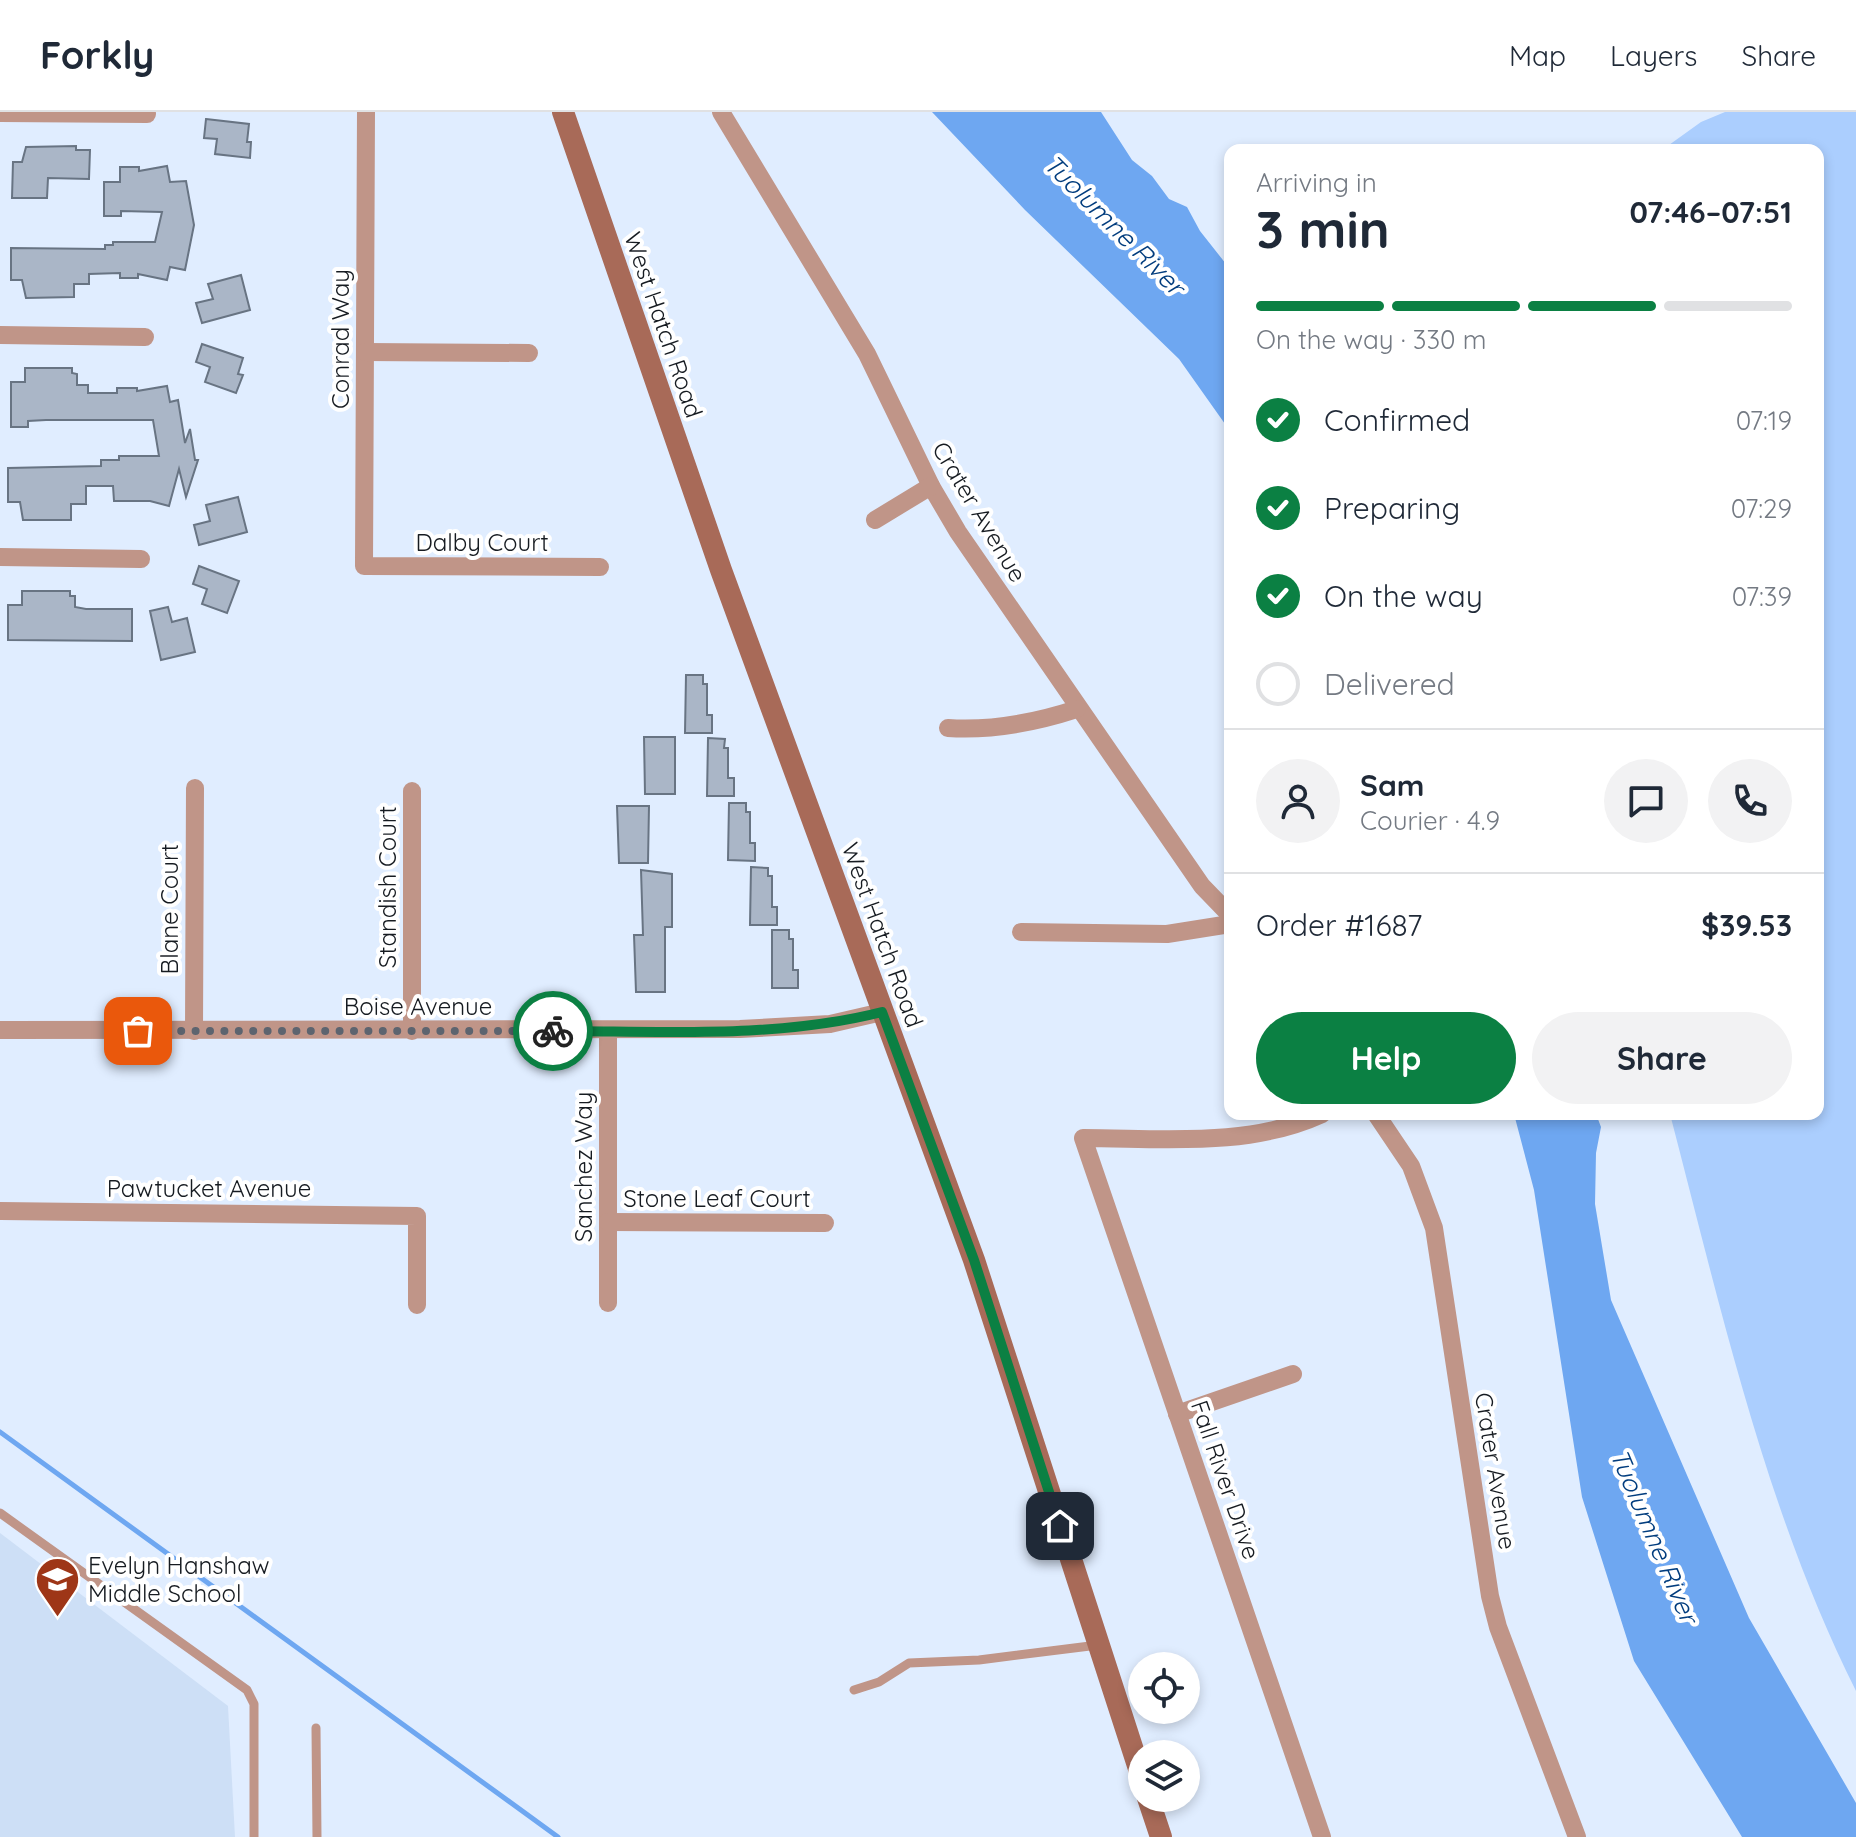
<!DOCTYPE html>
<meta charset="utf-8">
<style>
:root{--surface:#fff;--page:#f2f2f3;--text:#1f2937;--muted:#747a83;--line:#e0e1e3;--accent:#0b8043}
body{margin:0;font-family:Quicksand,sans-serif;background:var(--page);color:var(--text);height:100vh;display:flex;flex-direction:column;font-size:30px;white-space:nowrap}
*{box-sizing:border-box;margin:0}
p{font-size:26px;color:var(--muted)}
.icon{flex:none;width:44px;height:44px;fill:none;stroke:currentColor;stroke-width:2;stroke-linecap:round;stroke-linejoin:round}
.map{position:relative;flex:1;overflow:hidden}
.panel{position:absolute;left:1224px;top:32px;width:600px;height:976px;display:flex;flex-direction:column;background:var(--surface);border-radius:16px;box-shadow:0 4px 12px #0003}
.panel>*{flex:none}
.fabs{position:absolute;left:1128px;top:1540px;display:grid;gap:16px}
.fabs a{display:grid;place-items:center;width:72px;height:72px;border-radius:50%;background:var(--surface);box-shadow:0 4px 12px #0003;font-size:40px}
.pin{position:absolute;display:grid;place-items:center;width:68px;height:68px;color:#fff;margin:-34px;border-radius:16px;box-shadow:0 4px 12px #0006}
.courier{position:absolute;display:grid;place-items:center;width:80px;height:80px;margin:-40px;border:6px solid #0b8043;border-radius:50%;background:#fff;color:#222;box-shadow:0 2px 10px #0007}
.headline em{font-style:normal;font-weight:700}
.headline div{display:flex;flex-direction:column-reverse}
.headline{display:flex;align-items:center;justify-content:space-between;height:136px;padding:0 32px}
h1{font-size:52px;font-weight:700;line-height:60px}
.bar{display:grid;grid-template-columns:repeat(4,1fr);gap:12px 8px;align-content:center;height:96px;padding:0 32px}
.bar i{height:10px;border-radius:6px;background:var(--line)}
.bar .on{background:var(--accent)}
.bar p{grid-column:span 4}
.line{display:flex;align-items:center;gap:20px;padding:0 32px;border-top:2px solid var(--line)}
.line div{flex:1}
.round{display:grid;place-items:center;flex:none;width:84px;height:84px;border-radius:42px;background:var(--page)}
ol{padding:0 32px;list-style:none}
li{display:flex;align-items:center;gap:24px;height:88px}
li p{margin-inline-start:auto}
li .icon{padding:8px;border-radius:50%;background:var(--accent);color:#fff;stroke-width:4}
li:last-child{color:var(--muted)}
li i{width:44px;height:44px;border:4px solid var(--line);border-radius:50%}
.action{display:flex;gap:16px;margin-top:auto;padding:16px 32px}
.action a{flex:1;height:92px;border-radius:48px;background:var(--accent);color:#fff;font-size:32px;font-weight:700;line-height:92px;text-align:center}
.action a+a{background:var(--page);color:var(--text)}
header{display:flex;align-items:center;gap:48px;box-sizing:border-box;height:112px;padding:0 40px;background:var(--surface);border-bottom:2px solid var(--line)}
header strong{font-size:38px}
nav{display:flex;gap:44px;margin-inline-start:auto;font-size:28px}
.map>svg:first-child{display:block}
</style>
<header>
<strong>Forkly</strong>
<nav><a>Map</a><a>Layers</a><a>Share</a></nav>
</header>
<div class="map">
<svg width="1856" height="1725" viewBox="0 0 1856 1725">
<rect width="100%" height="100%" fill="#e0edff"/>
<polygon fill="#cddff6" points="0,1421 228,1594 235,1725 0,1725"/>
<path fill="#abcefe" d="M 1725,0 L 1856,0 L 1856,1579 C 1765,1397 1721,1197 1670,1002 L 1818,1002 L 1818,38 L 1662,38 L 1701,10 Z"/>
<g fill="#6ea7f1">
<polygon points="932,0 1101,0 1132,48 1152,64 1169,87 1187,95 1200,119 1230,157 1230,319 1179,247 1025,98"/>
<polygon points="1514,1002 1596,1002 1601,1015 1596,1041 1595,1092 1611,1188 1749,1506 1856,1691 1856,1725 1742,1725 1634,1549 1582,1385 1534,1078"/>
</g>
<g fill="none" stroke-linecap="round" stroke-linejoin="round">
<polyline stroke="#6ea7f1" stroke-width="5" points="0,1320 558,1725"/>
</g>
<g fill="#aab6c7" stroke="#687483" stroke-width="2">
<polygon points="206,7 249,12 247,30 251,30 250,46 215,42 217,27 204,26"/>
<polygon points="76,34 76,38 90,38 89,67 48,66 47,86 12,86 13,50 22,50 26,35"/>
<polygon points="167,54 170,70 186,69 194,113 185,158 170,155 167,168 138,162 138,166 120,166 120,161 89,162 89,172 74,172 74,185 26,186 22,168 11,168 11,136 105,137 105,133 113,133 113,130 155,130 162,100 121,99 121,104 104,104 104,70 120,70 120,55 139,55 139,59"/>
<polygon points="241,163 250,198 202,211 196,191 213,187 208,172"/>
<polygon points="202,232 243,246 238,262 243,263 236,281 205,270 210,255 196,250"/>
<polygon points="25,256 72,256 72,261 77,262 77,273 88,273 88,281 117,281 117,276 137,276 137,279 167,274 170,290 178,288 185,331 190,317 195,348 198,348 186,385 179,357 169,394 150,389 114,389 113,374 86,374 86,392 71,392 71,408 23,408 20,390 8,390 8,356 101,354 101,348 119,348 119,344 159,344 153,308 46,308 28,309 28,315 11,315 11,270 25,270"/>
<polygon points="238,385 247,420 199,433 194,413 210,409 206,393"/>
<polygon points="199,454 239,469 227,501 202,492 207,477 193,472"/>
<polygon points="22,479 70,479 70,484 75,484 75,495 86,497 132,497 132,529 8,528 8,493 22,493"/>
<polygon points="168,495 172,510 187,506 195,540 161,548 150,499"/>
<polygon points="686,563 703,563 703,572 707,572 707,603 712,603 712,621 685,621"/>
<polygon points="644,625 675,625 675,682 645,682"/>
<polygon points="708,626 725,627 724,636 728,636 728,666 734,666 734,684 707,684"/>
<polygon points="729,691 746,691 746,700 750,700 750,731 755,731 755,749 728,748"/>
<polygon points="617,694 649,694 648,751 619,751"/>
<polygon points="751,755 768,756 768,764 772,764 772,795 777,795 777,813 750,813"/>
<polygon points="641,758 672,762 672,815 665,815 665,880 636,880 634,823 643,823"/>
<polygon points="772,818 789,818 789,827 793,827 793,858 798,858 798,876 772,876"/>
</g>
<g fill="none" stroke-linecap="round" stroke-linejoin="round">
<g stroke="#c09588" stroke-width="9">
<polyline points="0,1401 247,1578 254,1592 254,1725"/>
<polyline points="854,1578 879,1570 909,1551 979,1548 1098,1533"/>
<polyline points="316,1616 317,1725"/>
</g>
<g stroke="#c09588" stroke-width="18">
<polyline points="366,0 364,454 600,455"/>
<polyline points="721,0 867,242 931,374 958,420 1202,774 1230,803"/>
<polyline points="0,1 147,2"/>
<polyline points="0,223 145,225"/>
<polyline points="365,240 529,241"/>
<polyline points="875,408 931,374"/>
<polyline points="0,445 141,447"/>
<path d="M 948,616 C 993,619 1034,611 1077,597"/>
<polyline points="412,679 412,919"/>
<polyline points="1021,820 1167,822 1230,812"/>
<polyline points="0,918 740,917 830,912 882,900"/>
<polyline points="194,919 195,676"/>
<polyline points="608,919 608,1191"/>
<polyline points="1376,1002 1411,1054 1434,1116 1490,1484 1498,1515 1577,1725"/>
<polyline points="0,1099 417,1104 417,1193"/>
<polyline points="608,1110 825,1111"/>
<polyline points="1177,1302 1293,1262"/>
<path d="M 1322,1725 L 1083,1026 C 1162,1026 1248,1036 1322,1002"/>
</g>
<g stroke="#a86a58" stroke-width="22">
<polyline points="563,0 721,458 974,1148 1142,1666"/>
<polyline points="1148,1686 1161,1725"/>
</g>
</g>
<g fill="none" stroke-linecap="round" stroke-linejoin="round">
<polyline stroke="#5d646f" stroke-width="8" stroke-dasharray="0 14.4" points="138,919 553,919"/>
<path stroke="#0b8043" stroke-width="10" d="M 553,919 C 661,919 776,927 882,900 L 974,1148 L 1060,1414"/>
</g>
<defs>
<symbol id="school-pin" viewBox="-11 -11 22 30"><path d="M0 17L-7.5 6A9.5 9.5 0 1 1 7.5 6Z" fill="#9e3617" stroke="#fff"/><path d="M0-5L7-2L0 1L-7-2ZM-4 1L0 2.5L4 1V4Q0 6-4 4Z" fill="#fff"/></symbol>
</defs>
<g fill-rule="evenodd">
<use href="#school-pin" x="32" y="1442" width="51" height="69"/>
</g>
<g text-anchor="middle" stroke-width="8" stroke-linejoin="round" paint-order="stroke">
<g font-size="24" fill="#161b21" stroke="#fff">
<text transform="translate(663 213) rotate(71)" y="8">West Hatch Road</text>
<text transform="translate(341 227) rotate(-90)" y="8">Conrad Way</text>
<text transform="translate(979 400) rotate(59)" y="8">Crater Avenue</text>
<text x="482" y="439">Dalby Court</text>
<text transform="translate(388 775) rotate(-90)" y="8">Standish Court</text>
<text transform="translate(170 797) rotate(-90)" y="8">Blane Court</text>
<text transform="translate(882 823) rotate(70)" y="8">West Hatch Road</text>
<text x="418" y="903">Boise Avenue</text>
<text transform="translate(584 1055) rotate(-90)" y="8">Sanchez Way</text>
<text x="209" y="1085">Pawtucket Avenue</text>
<text x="717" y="1095">Stone Leaf Court</text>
<text transform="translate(1495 1359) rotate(81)" y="8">Crater Avenue</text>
<text transform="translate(1225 1368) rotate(71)" y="8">Fall River Drive</text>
</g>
<g font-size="24" fill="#161b21" stroke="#fff" text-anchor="start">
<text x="88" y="1462">Evelyn Hanshaw<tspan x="88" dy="28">Middle School</tspan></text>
</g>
<g font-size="26" font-style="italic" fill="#023d7e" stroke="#fff">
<text transform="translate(1114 113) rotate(45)" y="9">Tuolumne River</text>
<text transform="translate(1654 1424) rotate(67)" y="9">Tuolumne River</text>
</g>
</g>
</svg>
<div class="fabs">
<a><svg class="icon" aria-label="locate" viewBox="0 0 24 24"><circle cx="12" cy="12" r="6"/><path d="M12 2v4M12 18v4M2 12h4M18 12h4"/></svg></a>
<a><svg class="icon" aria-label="layers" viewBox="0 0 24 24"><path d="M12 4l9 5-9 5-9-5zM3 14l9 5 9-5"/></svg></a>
</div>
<div class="pin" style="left:138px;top:919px;background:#ea580c"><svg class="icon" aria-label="bag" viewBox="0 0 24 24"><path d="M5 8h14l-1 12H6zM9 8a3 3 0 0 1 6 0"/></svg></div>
<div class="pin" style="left:1060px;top:1414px;background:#1f2937"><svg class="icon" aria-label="home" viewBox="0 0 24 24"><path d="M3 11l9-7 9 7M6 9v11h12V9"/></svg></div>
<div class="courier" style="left:553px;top:919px"><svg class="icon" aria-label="bike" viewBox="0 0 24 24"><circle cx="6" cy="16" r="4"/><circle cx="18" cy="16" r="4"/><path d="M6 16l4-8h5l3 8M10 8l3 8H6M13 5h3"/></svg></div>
<section class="panel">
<div class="headline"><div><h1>3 min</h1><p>Arriving in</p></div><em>07:46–07:51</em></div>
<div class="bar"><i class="on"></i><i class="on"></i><i class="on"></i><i></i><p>On the way · 330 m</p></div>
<ol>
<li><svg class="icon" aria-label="check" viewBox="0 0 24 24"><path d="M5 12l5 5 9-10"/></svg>Confirmed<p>07:19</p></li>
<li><svg class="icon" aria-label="check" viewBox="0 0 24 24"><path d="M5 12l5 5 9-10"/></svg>Preparing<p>07:29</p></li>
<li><svg class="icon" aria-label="check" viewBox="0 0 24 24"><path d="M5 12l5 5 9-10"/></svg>On the way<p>07:39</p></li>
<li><i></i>Delivered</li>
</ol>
<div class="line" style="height:144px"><a class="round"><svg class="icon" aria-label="person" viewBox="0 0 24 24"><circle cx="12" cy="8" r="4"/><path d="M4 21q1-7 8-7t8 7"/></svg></a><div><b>Sam</b><p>Courier · 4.9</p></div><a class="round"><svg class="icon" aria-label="chat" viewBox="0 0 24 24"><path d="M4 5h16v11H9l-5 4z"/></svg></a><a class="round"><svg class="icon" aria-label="phone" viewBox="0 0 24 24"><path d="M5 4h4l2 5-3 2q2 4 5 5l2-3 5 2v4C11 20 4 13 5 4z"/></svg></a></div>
<div class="line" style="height:104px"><div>Order #1687</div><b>$39.53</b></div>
<div class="action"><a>Help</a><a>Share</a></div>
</section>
</div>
